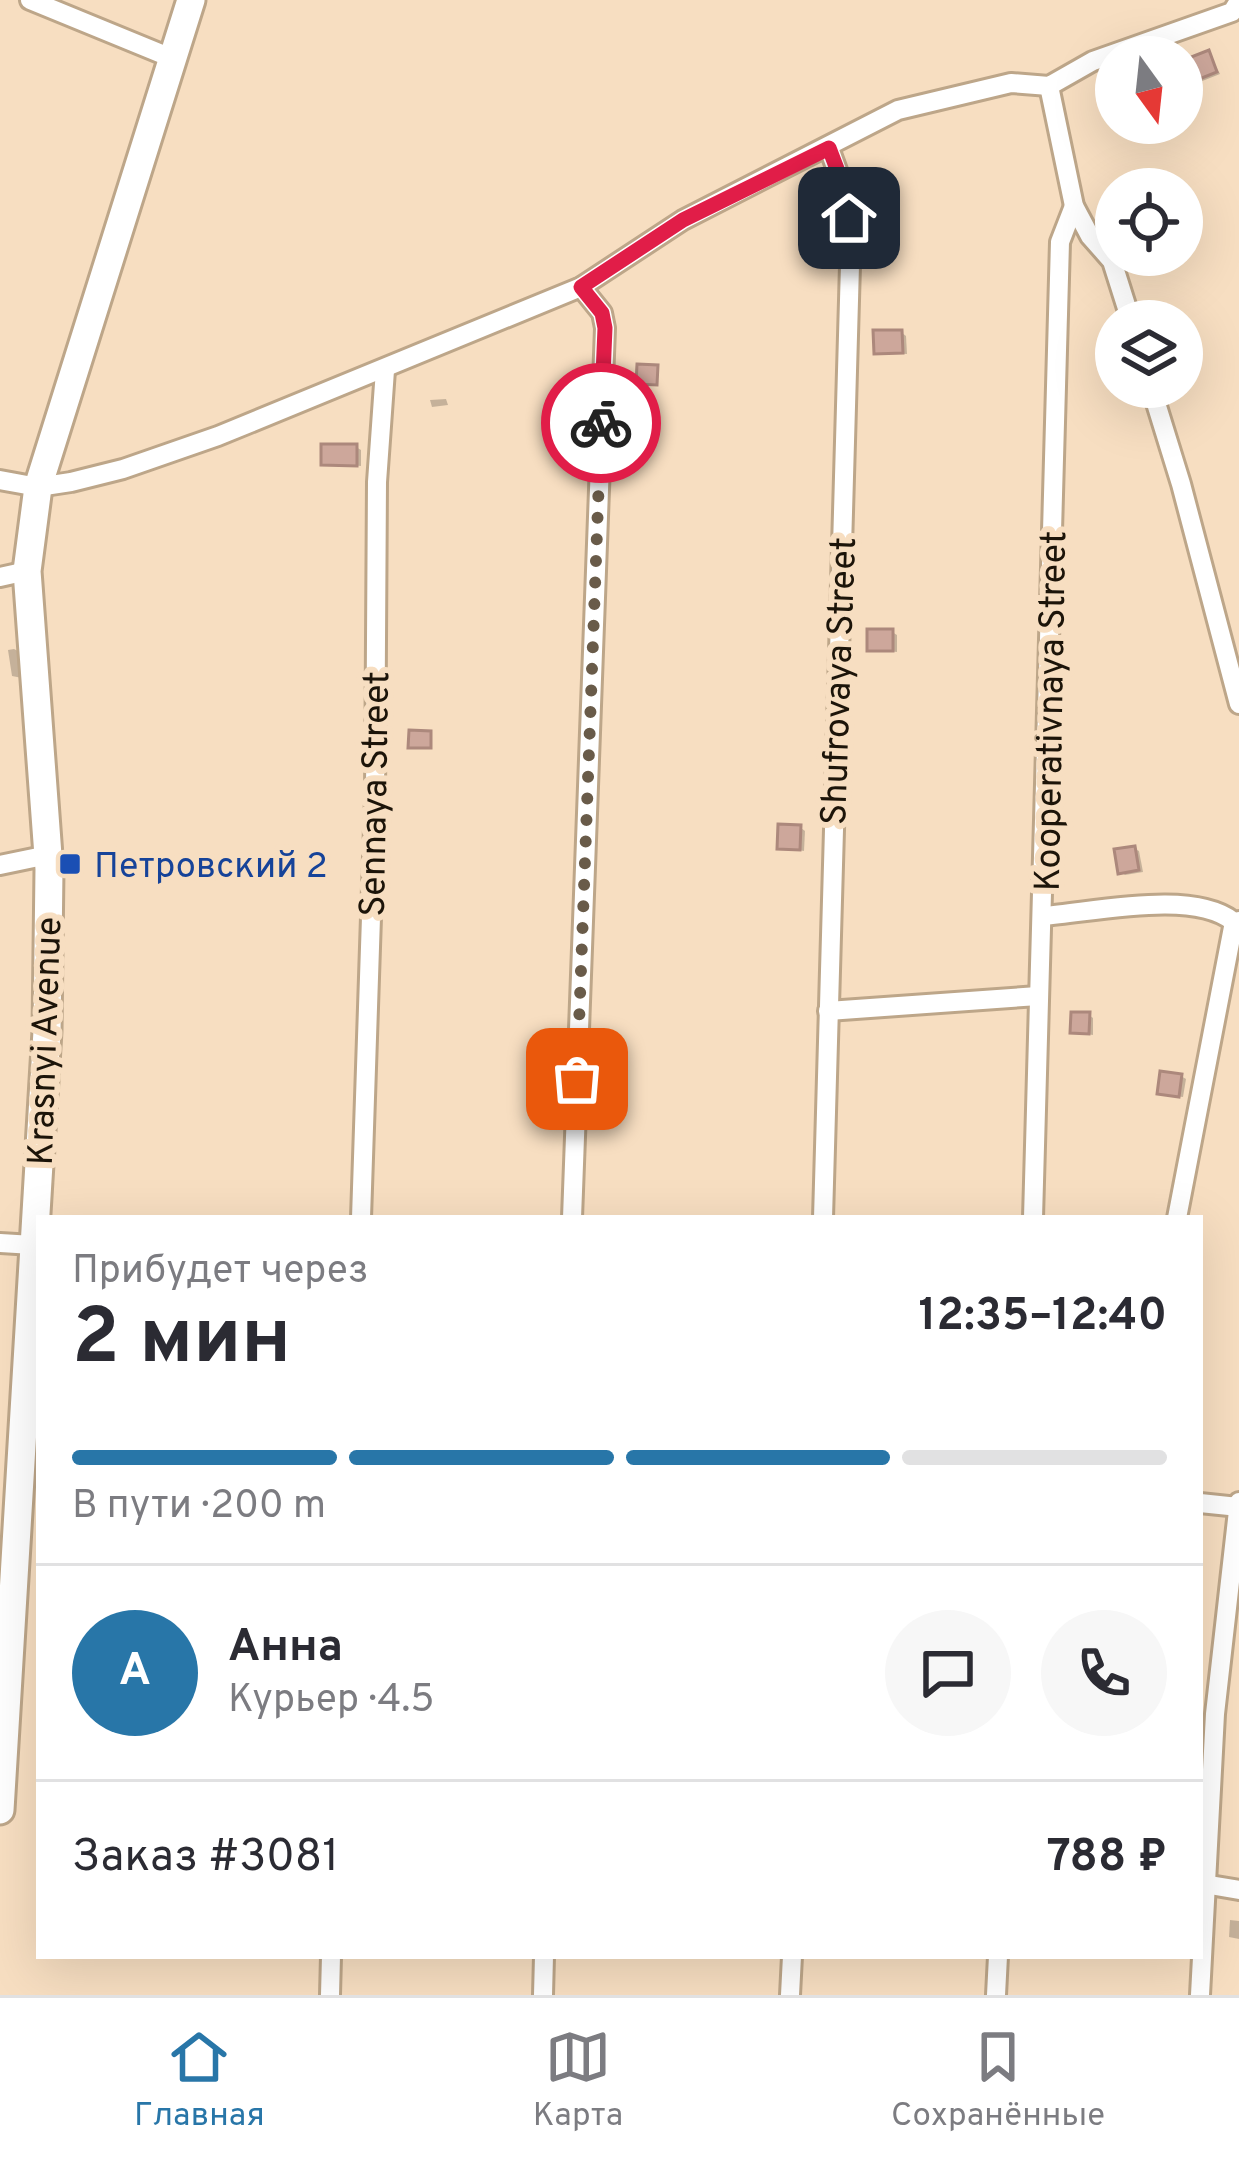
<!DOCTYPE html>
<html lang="ru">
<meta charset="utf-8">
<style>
:root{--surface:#fff;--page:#f7f7f7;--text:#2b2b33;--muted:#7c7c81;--line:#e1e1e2;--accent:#2876a8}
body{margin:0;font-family:Overpass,sans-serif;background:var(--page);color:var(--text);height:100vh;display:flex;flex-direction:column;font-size:45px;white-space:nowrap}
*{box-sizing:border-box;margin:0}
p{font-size:39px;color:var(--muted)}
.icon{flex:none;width:66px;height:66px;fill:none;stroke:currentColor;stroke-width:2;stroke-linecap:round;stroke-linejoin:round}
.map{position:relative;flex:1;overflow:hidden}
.drawer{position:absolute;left:36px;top:1215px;width:1167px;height:744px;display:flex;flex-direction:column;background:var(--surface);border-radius:0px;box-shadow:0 12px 48px #0002}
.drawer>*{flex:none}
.needle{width:78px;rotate:165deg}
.buttons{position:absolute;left:1095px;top:36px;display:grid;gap:24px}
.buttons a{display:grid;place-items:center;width:108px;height:108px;border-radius:50%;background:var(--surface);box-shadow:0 12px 48px #0002;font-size:60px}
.pin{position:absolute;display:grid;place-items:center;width:102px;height:102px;color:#fff;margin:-51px;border-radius:24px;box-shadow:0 6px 18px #0006}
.courier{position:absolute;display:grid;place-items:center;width:120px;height:120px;margin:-60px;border:9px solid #e11d48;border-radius:50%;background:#fff;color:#222;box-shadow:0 3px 15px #0007}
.summary em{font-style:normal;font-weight:700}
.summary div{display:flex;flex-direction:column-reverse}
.summary{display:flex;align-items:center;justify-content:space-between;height:204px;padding:0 36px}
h1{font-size:78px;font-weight:700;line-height:90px}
.bar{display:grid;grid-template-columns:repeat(4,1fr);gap:18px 12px;align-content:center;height:144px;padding:0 36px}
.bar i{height:15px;border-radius:9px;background:var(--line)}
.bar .current{background:var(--accent)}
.bar p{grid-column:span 4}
.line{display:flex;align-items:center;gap:30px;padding:0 36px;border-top:3px solid var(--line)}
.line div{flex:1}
.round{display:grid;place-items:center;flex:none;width:126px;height:126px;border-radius:63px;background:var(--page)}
.menu{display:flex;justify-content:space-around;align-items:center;height:168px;border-top:3px solid var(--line);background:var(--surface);font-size:33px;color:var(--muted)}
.menu a{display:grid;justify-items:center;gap:6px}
.menu .current{color:var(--accent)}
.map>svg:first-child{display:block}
</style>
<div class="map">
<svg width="1239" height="1995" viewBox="0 0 1239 1995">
<rect width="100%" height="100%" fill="#f7dec1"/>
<g fill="#0003">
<polygon points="1209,53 1220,74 1182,89 1182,67"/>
<polygon points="829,222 834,225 833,242 803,238"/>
<polygon points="902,333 906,336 907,354 877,352"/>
<polygon points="430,400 446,399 448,405 432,407"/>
<polygon points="561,416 578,419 578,433 560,430"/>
<polygon points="356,447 361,450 361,466 324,463"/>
<polygon points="892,632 897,635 897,652 870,649"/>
<polygon points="14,649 18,651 22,678 12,676 8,650"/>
<polygon points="801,828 805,831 804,851 780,847"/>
<polygon points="1135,849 1139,851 1143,872 1125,875 1121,872"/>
<polygon points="1089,1015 1093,1018 1093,1035 1073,1032"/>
<polygon points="1181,1076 1186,1079 1183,1097 1165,1095"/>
<polygon points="1230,1920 1239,1921 1239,1939 1229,1937"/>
</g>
<g fill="#cda79b" stroke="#ac887c" stroke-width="3">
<polygon points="1209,50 1217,72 1182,86 1182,66 1189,64 1186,59"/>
<polygon points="801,218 830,219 829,241 800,240"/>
<polygon points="873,330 902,330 903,353 874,354"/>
<polygon points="637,364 658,365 657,385 636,384"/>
<polygon points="321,444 357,444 357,466 321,465"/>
<rect x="867" y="629" width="26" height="22"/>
<polygon points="409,730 431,731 431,748 408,748"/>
<polygon points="778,824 801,825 800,850 777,849"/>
<polygon points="1135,846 1139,870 1118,874 1114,849"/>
<polygon points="1071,1012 1090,1012 1089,1034 1070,1033"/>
<polygon points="1160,1071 1182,1074 1179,1097 1157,1094"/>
</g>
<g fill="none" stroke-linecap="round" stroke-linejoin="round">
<defs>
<g id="street">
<polyline points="30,0 174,59"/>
<polyline points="1049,86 1074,206 1090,236 1112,261 1131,321"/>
<polyline points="1151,387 1181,484 1239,704"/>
<polyline points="0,480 38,487 71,482 123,469 218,436 581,287 683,220 898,110 1011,83 1049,86 1093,61 1232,12 1239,1"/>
<polyline points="0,577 27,571"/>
<polyline points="0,865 48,855"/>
<path d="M 1044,916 C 1095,912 1194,889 1234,922 L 1239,921"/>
<polyline points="828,1011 1038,996"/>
<polyline points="361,1218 375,797 377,482 385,370"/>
<polyline points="572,1218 605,328 602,313 581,287"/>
<polyline points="823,1218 850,265 847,198 829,148"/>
<polyline points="1033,1218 1060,242 1074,206"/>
<polyline points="1177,1218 1234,922"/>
<polyline points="0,1243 33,1245"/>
<polyline points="1200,1503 1239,1507"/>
<polyline points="1204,1884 1239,1890"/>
<polyline points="330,1995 331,1956"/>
<polyline points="543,1995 544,1956"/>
<polyline points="790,1995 792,1956"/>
<polyline points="996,1995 998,1956"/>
<polyline points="1200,1995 1215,1714 1239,1502"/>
</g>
<polyline id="secondary" points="0,1810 47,1031 49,869 27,571 38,487 191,0"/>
</defs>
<use href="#street" stroke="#bda689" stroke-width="24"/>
<use href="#secondary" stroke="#bda689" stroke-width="33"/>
<use href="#street" stroke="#fff" stroke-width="18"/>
<use href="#secondary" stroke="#fff" stroke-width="27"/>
</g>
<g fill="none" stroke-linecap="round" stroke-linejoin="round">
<polyline stroke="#695b49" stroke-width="12" stroke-dasharray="0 21.6" points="577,1079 601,423"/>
<polyline stroke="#e11d48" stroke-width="15" points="601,423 605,328 602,313 581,287 683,220 829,148 842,182 849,218"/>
</g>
<rect fill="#1a4fb4" stroke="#f7dec1" stroke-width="4.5" x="58" y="852" width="24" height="24" rx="6"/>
<g text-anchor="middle" stroke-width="12" stroke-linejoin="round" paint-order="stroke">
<g font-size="36" fill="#1c1409" stroke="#f7dec1">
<text transform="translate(837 681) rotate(-88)" y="13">Shufrovaya Street</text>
<text transform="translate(1049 711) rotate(-89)" y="13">Kooperativnaya Street</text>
<text transform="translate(373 794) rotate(-89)" y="13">Sennaya Street</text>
<text transform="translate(43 1041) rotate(-88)" y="13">Krasnyi Avenue</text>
</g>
<g font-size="36" fill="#164399" stroke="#f7dec1" text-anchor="start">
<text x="94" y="877">Петровский 2</text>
</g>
</g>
</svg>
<div class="buttons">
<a><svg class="needle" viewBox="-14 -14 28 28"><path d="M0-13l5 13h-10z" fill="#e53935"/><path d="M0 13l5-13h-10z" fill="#7c7c81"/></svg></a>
<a><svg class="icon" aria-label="locate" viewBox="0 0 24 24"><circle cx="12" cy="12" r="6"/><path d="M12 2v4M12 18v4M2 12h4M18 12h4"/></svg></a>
<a><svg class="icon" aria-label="layers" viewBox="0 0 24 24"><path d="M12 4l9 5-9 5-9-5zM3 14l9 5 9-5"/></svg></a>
</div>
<div class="pin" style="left:577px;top:1079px;background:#ea580c"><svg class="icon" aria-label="bag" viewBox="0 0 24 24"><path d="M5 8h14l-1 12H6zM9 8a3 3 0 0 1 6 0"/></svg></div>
<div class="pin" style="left:849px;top:218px;background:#1f2937"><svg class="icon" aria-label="home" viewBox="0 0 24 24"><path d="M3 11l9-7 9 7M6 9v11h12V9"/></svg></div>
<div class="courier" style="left:601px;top:423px"><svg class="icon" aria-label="bike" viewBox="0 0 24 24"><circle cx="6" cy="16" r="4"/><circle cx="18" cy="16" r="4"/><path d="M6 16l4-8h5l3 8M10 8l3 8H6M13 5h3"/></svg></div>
<section class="drawer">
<div class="summary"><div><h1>2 мин</h1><p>Прибудет через</p></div><em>12:35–12:40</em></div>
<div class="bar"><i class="current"></i><i class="current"></i><i class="current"></i><i></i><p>В пути · 200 m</p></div>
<div class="line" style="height:216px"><b class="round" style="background:var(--accent);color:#fff">А</b><div><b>Анна</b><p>Курьер · 4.5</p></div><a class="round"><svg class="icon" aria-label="chat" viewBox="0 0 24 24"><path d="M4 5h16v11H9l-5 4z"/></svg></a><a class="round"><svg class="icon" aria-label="phone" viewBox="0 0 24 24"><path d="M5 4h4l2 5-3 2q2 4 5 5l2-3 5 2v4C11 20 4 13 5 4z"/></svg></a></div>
<div class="line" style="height:156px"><div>Заказ #3081</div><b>788 ₽</b></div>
</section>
</div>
<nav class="menu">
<a class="current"><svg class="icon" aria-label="home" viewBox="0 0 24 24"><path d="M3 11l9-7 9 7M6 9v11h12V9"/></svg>Главная</a>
<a><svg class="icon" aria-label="map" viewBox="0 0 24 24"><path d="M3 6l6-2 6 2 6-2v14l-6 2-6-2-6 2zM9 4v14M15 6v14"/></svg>Карта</a>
<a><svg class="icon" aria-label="saved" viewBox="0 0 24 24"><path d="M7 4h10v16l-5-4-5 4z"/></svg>Сохранённые</a>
</nav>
